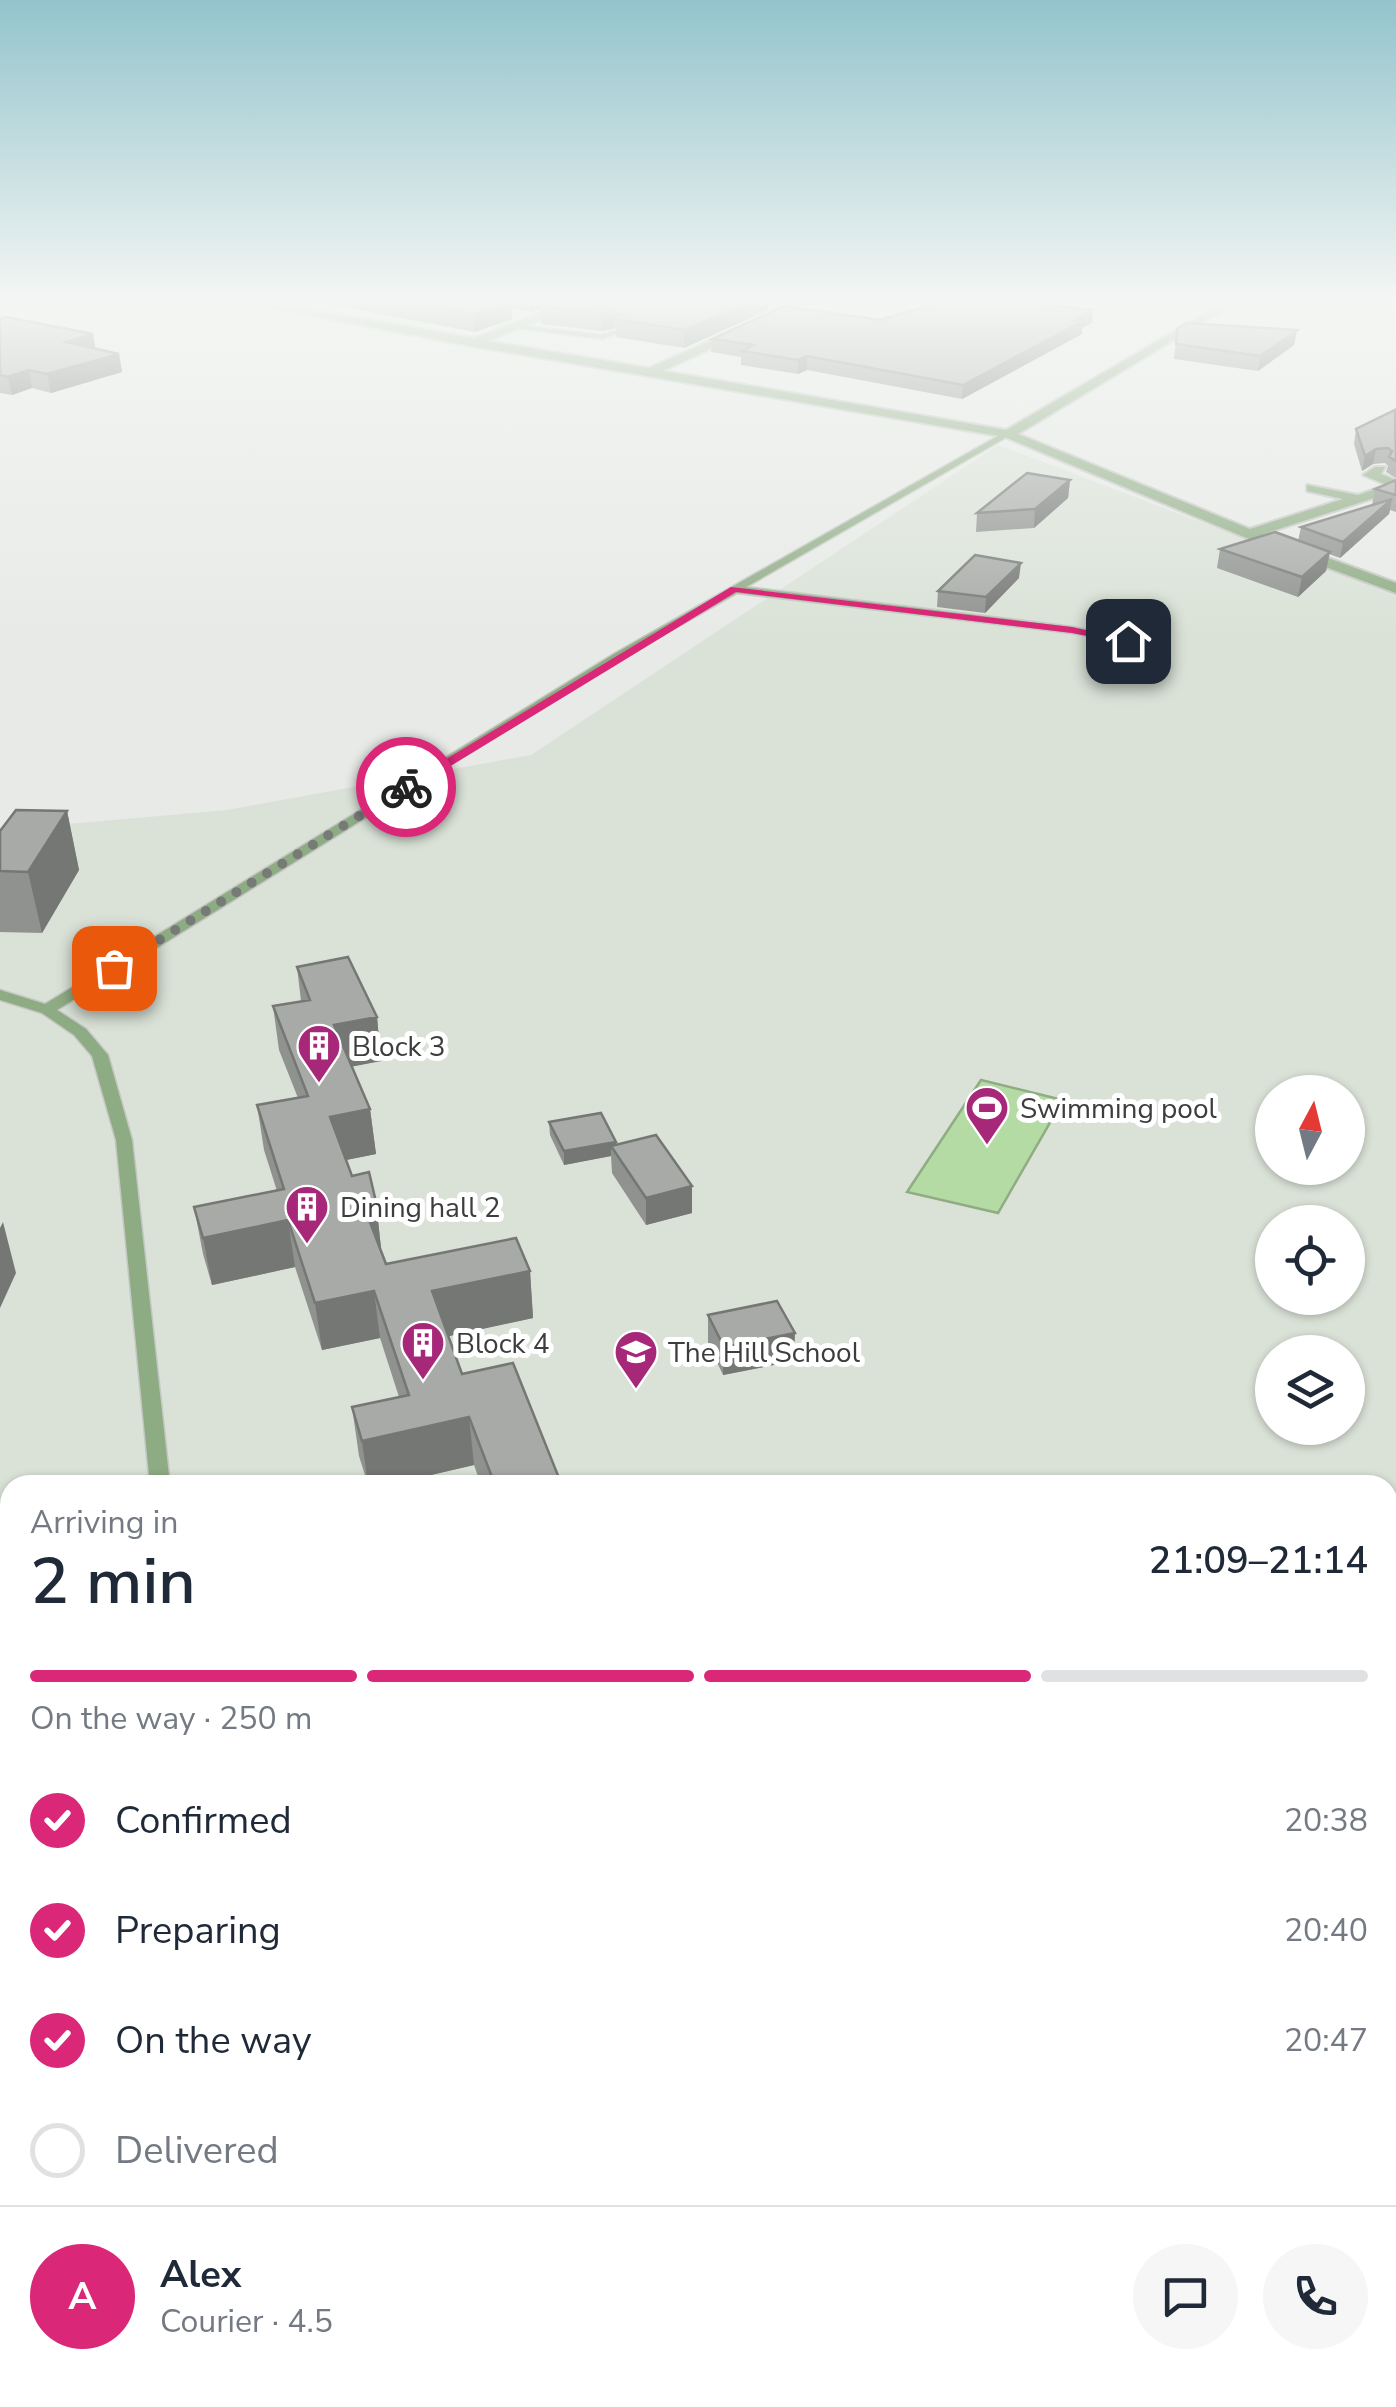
<!DOCTYPE html>
<meta charset="utf-8">
<style>
:root{--surface:#fff;--page:#f6f6f7;--text:#1f2937;--muted:#747a83;--line:#e0e1e3;--accent:#db2777}
body{margin:0;font-family:"Nunito Sans",sans-serif;background:var(--page);color:var(--text);height:100vh;display:flex;flex-direction:column;font-size:38px;white-space:nowrap}
*{box-sizing:border-box;margin:0}
p{font-size:32px;color:var(--muted)}
.icon{flex:none;width:55px;height:55px;fill:none;stroke:currentColor;stroke-width:2;stroke-linecap:round;stroke-linejoin:round}
.map{position:relative;flex:1;overflow:hidden}
.details{position:absolute;left:0px;top:1475px;width:1398px;height:932px;display:flex;flex-direction:column;background:var(--surface);border-radius:30px 30px 0 0;box-shadow:0 2px 8px #0004}
.details>*{flex:none}
.needle{width:65px;rotate:7deg}
.tools{position:absolute;left:1255px;top:1075px;display:grid;gap:20px}
.tools a{display:grid;place-items:center;width:110px;height:110px;border-radius:50%;background:var(--surface);box-shadow:0 2px 8px #0004;font-size:50px}
.pin{position:absolute;display:grid;place-items:center;width:85px;height:85px;color:#fff;margin:-42px;border-radius:20px;box-shadow:0 5px 15px #0006}
.courier{position:absolute;display:grid;place-items:center;width:100px;height:100px;margin:-50px;border:8px solid #db2777;border-radius:50%;background:#fff;color:#222;box-shadow:0 2px 12px #0007}
.headline em{font-style:normal;font-weight:600}
.headline div{display:flex;flex-direction:column-reverse}
.headline{display:flex;align-items:center;justify-content:space-between;height:170px;padding:0 30px}
h1{font-size:65px;font-weight:600;line-height:75px}
.bar{display:grid;grid-template-columns:repeat(4,1fr);gap:15px 10px;align-content:center;height:120px;padding:0 30px}
.bar i{height:12px;border-radius:8px;background:var(--line)}
.bar .current{background:var(--accent)}
.bar p{grid-column:span 4}
.line{display:flex;align-items:center;gap:25px;padding:0 30px;border-top:2px solid var(--line)}
.line div{flex:1}
.round{display:grid;place-items:center;flex:none;width:105px;height:105px;border-radius:52px;background:var(--page)}
ol{padding:0 30px;list-style:none}
li{display:flex;align-items:center;gap:30px;height:110px}
li p{margin-inline-start:auto}
li .icon{padding:10px;border-radius:50%;background:var(--accent);color:#fff;stroke-width:4}
li:last-child{color:var(--muted)}
li i{width:55px;height:55px;border:5px solid var(--line);border-radius:50%}
.map>svg:first-child{display:block}
</style>
<div class="map">
<svg width="1396" height="2407" viewBox="0 0 1396 2407">
<rect width="100%" height="100%" fill="#e7eae6"/>
<path fill="#dae2d7" fill-rule="evenodd" d="M 998,445 L 1396,596 L 1396,2407 L 0,2407 L 0,830 L 227,810 L 531,755 ZM 1272,1092 L 1348,1092 L 1348,1168 L 1272,1168 ZM 1272,1222 L 1348,1222 L 1348,1298 L 1272,1298 ZM 1272,1352 L 1348,1352 L 1348,1428 L 1272,1428 ZM 10,1485 L 1388,1485 L 1388,2398 L 10,2398 Z"/>
<polygon fill="#b3dba3" stroke="#8fac84" stroke-width="2.5" points="981,1080 1063,1100 998,1213 907,1192"/>
<g fill="none" stroke-linecap="round" stroke-linejoin="round">
<defs>
<g id="lane">
<polygon points="511,324 602,335 613,331 617,333 603,339 514,328"/>
<polygon points="1005,432 1012,434 746,587 1072,627 1131,639 1131,643 1072,633 737,593 622,658 57,1010 86,1029 108,1055 132,1140 170,1485 150,1485 116,1140 92,1056 74,1035 42,1013 0,1000 0,990 45,1004 614,654"/>
<polygon points="10,1902 10,1937 0,1942 0,1907"/>
</g>
<polygon id="street" points="235,301 257,301 474,338 572,301 586,301 488,341 649,368 799,301 812,301 663,371 1006,430 1226,301 1238,301 1018,434 1250,529 1343,499 1307,491 1307,485 1358,495 1387,485 1363,475 1375,467 1385,467 1381,474 1396,480 1396,491 1263,534 1396,583 1396,593 1244,537 1005,437 471,346"/>
</defs>
<use href="#lane" stroke="#c5c7c4" stroke-width="3"/>
<use href="#street" stroke="#c5c7c4" stroke-width="4"/>
<use href="#lane" fill="#8eac83" fill-rule="evenodd"/>
<use href="#street" fill="#8eac83" fill-rule="evenodd"/>
</g>
<g fill="#90928f">
<polygon points="328,301 768,301 768,310 684,348 616,337 615,328 602,331 541,324 540,309 531,312 511,309 512,319 475,332 328,304"/>
<polygon points="976,303 1093,310 1092,323 1082,328 1082,334 962,399 807,370 798,374 741,365 741,357 711,352 712,339 880,320"/>
<polygon points="0,319 95,349 119,354 122,372 51,393 32,388 12,395 0,393"/>
<polygon points="1177,329 1297,330 1294,345 1258,371 1174,359"/>
<polygon points="1396,410 1396,478 1386,472 1388,466 1385,463 1373,464 1362,471 1354,444 1356,429"/>
<polygon points="1070,480 1068,498 1034,528 976,532 977,513"/>
<polygon points="1396,480 1396,512 1390,510 1389,514 1340,558 1329,554 1326,571 1298,597 1217,568 1220,549 1298,541 1301,527 1372,505 1375,489"/>
<polygon points="1019,578 985,613 937,607 938,591"/>
<polygon points="67,811 79,870 42,933 0,932 0,831"/>
<polygon points="297,967 377,1017 381,1061 352,1066 370,1109 376,1154 346,1160 352,1176 376,1202 381,1248 380,1249 386,1264 530,1271 533,1318 448,1336 462,1374 559,1485 481,1485 474,1465 388,1485 368,1485 359,1456 352,1407 399,1397 380,1338 322,1350 295,1267 212,1285 203,1254 194,1207 277,1191 264,1150 257,1105 298,1098 279,1050 273,1006 301,1001"/>
<polygon points="549,1122 616,1142 616,1145 692,1186 692,1213 646,1225 612,1173 611,1156 564,1165 550,1135"/>
<polygon points="708,1315 794,1361 723,1375 708,1343"/>
<polygon points="10,1584 10,1736 0,1737 0,1585"/>
</g>
<g fill="#757774">
<polygon points="530,301 562,301 540,306 540,309 531,312"/>
<polygon points="751,301 768,301 768,310 684,348 684,330"/>
<polygon points="511,302 512,319 475,332 474,314"/>
<polygon points="614,310 615,328 602,331 601,313"/>
<polygon points="1093,310 1092,323 1082,328 1082,334 962,399 963,385"/>
<polygon points="1297,330 1294,345 1258,371 1260,356"/>
<polygon points="93,334 96,352 66,342"/>
<polygon points="119,354 122,372 51,393 47,374"/>
<polygon points="807,356 807,370 798,374 798,360"/>
<polygon points="29,370 32,388 12,395 8,377"/>
<polygon points="1376,449 1373,464 1362,471 1365,456"/>
<polygon points="1070,480 1068,498 1034,528 1035,509"/>
<polygon points="1392,499 1389,514 1340,558 1343,542"/>
<polygon points="1330,552 1326,571 1298,597 1302,577"/>
<polygon points="1021,563 1019,578 985,613 986,597"/>
<polygon points="67,811 79,870 42,933 28,872"/>
<polygon points="377,1017 381,1061 340,1069 334,1025"/>
<polygon points="370,1109 376,1154 336,1162 330,1117"/>
<polygon points="616,1142 616,1154 611,1146 611,1156 564,1165 564,1151"/>
<polygon points="692,1186 692,1213 646,1225 646,1198"/>
<polygon points="376,1202 381,1248 369,1251 363,1204"/>
<polygon points="288,1220 295,1267 212,1285 203,1238"/>
<polygon points="3,1222 16,1273 0,1308 0,1228"/>
<polygon points="530,1271 533,1318 436,1339 432,1291"/>
<polygon points="374,1291 380,1338 322,1350 315,1303"/>
<polygon points="795,1333 794,1361 723,1375 724,1347"/>
<polygon points="469,1417 474,1465 388,1485 368,1485 362,1441"/>
<polygon points="559,1478 559,1485 530,1485"/>
<polygon points="10,2201 10,2279 0,2293 0,2216"/>
<polygon points="263,2398 265,2398 267,2407 258,2407"/>
</g>
<g fill="#a7aaa6" stroke="#757774" stroke-width="2.5">
<polygon points="404,301 506,301 511,302 474,314"/>
<polygon points="552,301 751,301 684,330 616,319 620,314 614,310 601,313 540,306"/>
<polygon points="943,301 965,301 976,303 977,301 1018,301 1093,310 1075,320 1083,321 963,385 807,356 798,360 742,351 754,345 712,339 784,306 880,320"/>
<polygon points="6,317 93,334 66,342 119,354 47,374 29,370 8,377 0,375 0,319"/>
<polygon points="1187,323 1297,330 1260,356 1176,344 1177,329"/>
<polygon points="1395,410 1396,461 1389,457 1392,451 1388,448 1376,449 1365,456 1356,429"/>
<polygon points="1027,473 1070,480 1035,509 977,513"/>
<polygon points="1396,480 1396,495 1375,489"/>
<polygon points="1392,499 1343,542 1301,527"/>
<polygon points="1275,532 1330,552 1302,577 1220,549"/>
<polygon points="975,555 1021,563 986,597 938,591"/>
<polygon points="16,810 67,811 28,872 0,871 0,831"/>
<polygon points="348,957 377,1017 334,1025 370,1109 330,1117 352,1176 369,1172 376,1202 363,1204 386,1264 516,1238 530,1271 432,1291 462,1374 513,1363 559,1478 530,1485 495,1485 469,1417 362,1441 352,1407 409,1395 374,1291 315,1303 288,1220 203,1238 194,1207 284,1189 257,1105 308,1096 273,1006 310,1000 297,967"/>
<polygon points="601,1113 616,1142 564,1151 549,1122"/>
<polygon points="656,1135 692,1186 646,1198 611,1146"/>
<polygon points="777,1301 795,1333 724,1347 708,1315"/>
<polygon points="10,1584 10,1693 0,1694 0,1585"/>
<polygon points="0,2032 10,2035 10,2201 0,2216 0,2124 2,2121 0,2120"/>
<polygon points="0,2299 10,2302 10,2398 263,2398 258,2407 0,2407"/>
</g>
<linearGradient id="sky" x2="0" y2="1"><stop stop-color="#93c4cc"/><stop offset="0.47" stop-color="#f4f6f4"/><stop offset="1" stop-color="#f4f6f4" stop-opacity="0"/></linearGradient>
<rect width="1396" height="638" fill="url(#sky)"/>
<polygon fill="#db2777" points="731,587 1072,627 1133,641 1128,644 1072,633 736,592 411,790 400,787"/>
<g fill="none" stroke-linecap="round" stroke-linejoin="round">
<polyline stroke="#787a78" stroke-width="10" stroke-dasharray="0 18" points="114,968 406,787"/>
</g>
<defs>
<symbol id="building-pin" viewBox="-11 -11 22 30"><path d="M0 17L-7.5 6A9.5 9.5 0 1 1 7.5 6Z" fill="#a72878" stroke="#fff"/><path d="M-4-6H4V6H1V3H-1V6H-4ZM-2.5-4.3h1.7v1.8h-1.7ZM.8-4.3h1.7v1.8H.8ZM-2.5-1h1.7V.8h-1.7ZM.8-1h1.7V.8H.8Z" fill="#fff"/></symbol>
<symbol id="stadium-pin" viewBox="-11 -11 22 30"><path d="M0 17L-7.5 6A9.5 9.5 0 1 1 7.5 6Z" fill="#a72878" stroke="#fff"/><path d="M0-5a6.5 5 0 1 0 0 10a6.5 5 0 1 0 0-10ZM-3.5-1.8h7v3.6h-7Z" fill="#fff"/></symbol>
<symbol id="school-pin" viewBox="-11 -11 22 30"><path d="M0 17L-7.5 6A9.5 9.5 0 1 1 7.5 6Z" fill="#a72878" stroke="#fff"/><path d="M0-5L7-2L0 1L-7-2ZM-4 1L0 2.5L4 1V4Q0 6-4 4Z" fill="#fff"/></symbol>
</defs>
<g fill-rule="evenodd">
<use href="#building-pin" x="294" y="1021" width="50" height="68"/>
<use href="#stadium-pin" x="962" y="1083" width="50" height="68"/>
<use href="#building-pin" x="282" y="1182" width="50" height="68"/>
<use href="#building-pin" x="398" y="1318" width="50" height="68"/>
<use href="#school-pin" x="611" y="1327" width="50" height="68"/>
</g>
<g text-anchor="middle" stroke-width="10" stroke-linejoin="round" paint-order="stroke">
<g font-size="28" fill="#3c3d3c" stroke="#fff" text-anchor="start">
<text x="352" y="1056">Block 3</text>
<text x="1020" y="1118">Swimming pool</text>
<text x="340" y="1217">Dining hall 2</text>
<text x="456" y="1353">Block 4</text>
<text x="668" y="1362">The Hill School</text>
</g>
</g>
</svg>
<div class="tools">
<a><svg class="needle" viewBox="-14 -14 28 28"><path d="M0-13l5 13h-10z" fill="#e53935"/><path d="M0 13l5-13h-10z" fill="#747a83"/></svg></a>
<a><svg class="icon" aria-label="locate" viewBox="0 0 24 24"><circle cx="12" cy="12" r="6"/><path d="M12 2v4M12 18v4M2 12h4M18 12h4"/></svg></a>
<a><svg class="icon" aria-label="layers" viewBox="0 0 24 24"><path d="M12 4l9 5-9 5-9-5zM3 14l9 5 9-5"/></svg></a>
</div>
<div class="pin" style="left:114px;top:968px;background:#ea580c"><svg class="icon" aria-label="bag" viewBox="0 0 24 24"><path d="M5 8h14l-1 12H6zM9 8a3 3 0 0 1 6 0"/></svg></div>
<div class="pin" style="left:1128px;top:641px;background:#1f2937"><svg class="icon" aria-label="home" viewBox="0 0 24 24"><path d="M3 11l9-7 9 7M6 9v11h12V9"/></svg></div>
<div class="courier" style="left:406px;top:787px"><svg class="icon" aria-label="bike" viewBox="0 0 24 24"><circle cx="6" cy="16" r="4"/><circle cx="18" cy="16" r="4"/><path d="M6 16l4-8h5l3 8M10 8l3 8H6M13 5h3"/></svg></div>
<section class="details">
<div class="headline"><div><h1>2 min</h1><p>Arriving in</p></div><em>21:09–21:14</em></div>
<div class="bar"><i class="current"></i><i class="current"></i><i class="current"></i><i></i><p>On the way · 250 m</p></div>
<ol>
<li><svg class="icon" aria-label="check" viewBox="0 0 24 24"><path d="M5 12l5 5 9-10"/></svg>Confirmed<p>20:38</p></li>
<li><svg class="icon" aria-label="check" viewBox="0 0 24 24"><path d="M5 12l5 5 9-10"/></svg>Preparing<p>20:40</p></li>
<li><svg class="icon" aria-label="check" viewBox="0 0 24 24"><path d="M5 12l5 5 9-10"/></svg>On the way<p>20:47</p></li>
<li><i></i>Delivered</li>
</ol>
<div class="line" style="height:180px"><b class="round" style="background:var(--accent);color:#fff">A</b><div><b>Alex</b><p>Courier · 4.5</p></div><a class="round"><svg class="icon" aria-label="chat" viewBox="0 0 24 24"><path d="M4 5h16v11H9l-5 4z"/></svg></a><a class="round"><svg class="icon" aria-label="phone" viewBox="0 0 24 24"><path d="M5 4h4l2 5-3 2q2 4 5 5l2-3 5 2v4C11 20 4 13 5 4z"/></svg></a></div>
</section>
</div>
